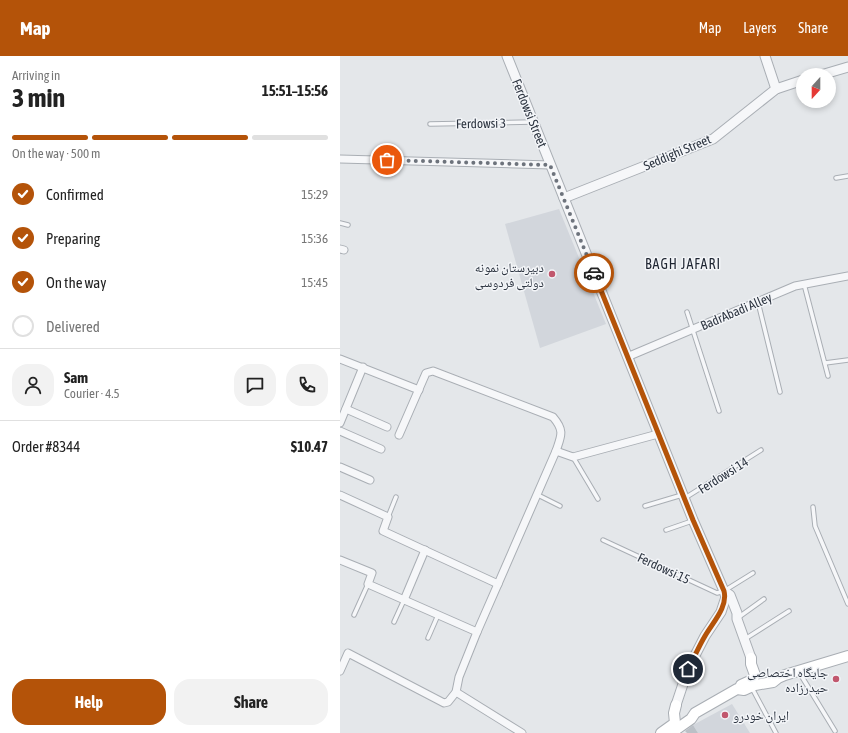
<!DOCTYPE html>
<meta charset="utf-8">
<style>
:root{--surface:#fff;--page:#f2f2f2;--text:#222;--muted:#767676;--line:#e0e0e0;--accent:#b45309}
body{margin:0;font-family:"Asap Condensed","Noto Naskh Arabic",sans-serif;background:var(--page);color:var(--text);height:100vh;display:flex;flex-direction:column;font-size:15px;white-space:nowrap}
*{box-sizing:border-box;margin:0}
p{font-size:13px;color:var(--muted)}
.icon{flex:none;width:22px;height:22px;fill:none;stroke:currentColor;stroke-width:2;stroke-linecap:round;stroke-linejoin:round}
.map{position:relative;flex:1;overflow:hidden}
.side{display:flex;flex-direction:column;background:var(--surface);width:340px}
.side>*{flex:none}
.needle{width:26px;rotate:201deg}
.fabs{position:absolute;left:456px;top:12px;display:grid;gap:8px}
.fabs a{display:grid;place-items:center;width:40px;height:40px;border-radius:50%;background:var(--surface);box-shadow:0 2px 6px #0003;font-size:20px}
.pin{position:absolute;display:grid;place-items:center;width:34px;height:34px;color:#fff;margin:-17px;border:2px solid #fff;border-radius:50%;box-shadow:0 1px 4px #0007}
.courier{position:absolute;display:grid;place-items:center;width:40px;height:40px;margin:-20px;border:3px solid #b45309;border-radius:50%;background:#fff;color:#222;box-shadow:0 1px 5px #0007}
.summary em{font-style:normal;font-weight:700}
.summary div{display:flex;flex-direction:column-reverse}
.summary{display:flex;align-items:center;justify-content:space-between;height:68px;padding:0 12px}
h1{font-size:26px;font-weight:700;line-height:30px}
.bar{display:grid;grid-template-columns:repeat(4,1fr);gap:6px 4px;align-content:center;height:48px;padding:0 12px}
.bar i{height:5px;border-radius:3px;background:var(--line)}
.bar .active{background:var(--accent)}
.bar p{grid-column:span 4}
.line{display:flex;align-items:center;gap:10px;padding:0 12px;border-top:1px solid var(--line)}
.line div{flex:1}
.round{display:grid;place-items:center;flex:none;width:42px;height:42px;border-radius:16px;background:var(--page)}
ol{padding:0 12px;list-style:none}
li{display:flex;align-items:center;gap:12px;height:44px}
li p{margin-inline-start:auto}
li .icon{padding:4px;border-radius:50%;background:var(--accent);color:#fff;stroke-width:4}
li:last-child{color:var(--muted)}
li i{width:22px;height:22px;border:2px solid var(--line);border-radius:50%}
.action{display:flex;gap:8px;margin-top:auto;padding:8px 12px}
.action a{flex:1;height:46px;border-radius:16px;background:var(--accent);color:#fff;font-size:16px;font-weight:700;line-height:46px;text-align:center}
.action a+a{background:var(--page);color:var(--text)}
header{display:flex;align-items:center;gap:24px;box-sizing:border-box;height:56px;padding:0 20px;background:var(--accent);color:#fff}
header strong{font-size:19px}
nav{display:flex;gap:22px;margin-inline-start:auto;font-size:14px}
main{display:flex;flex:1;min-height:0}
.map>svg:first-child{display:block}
</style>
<header>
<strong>Map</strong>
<nav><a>Map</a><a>Layers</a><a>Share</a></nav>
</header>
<main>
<section class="side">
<div class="summary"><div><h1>3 min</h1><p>Arriving in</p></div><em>15:51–15:56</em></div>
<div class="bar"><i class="active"></i><i class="active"></i><i class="active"></i><i></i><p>On the way · 500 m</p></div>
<ol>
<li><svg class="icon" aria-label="check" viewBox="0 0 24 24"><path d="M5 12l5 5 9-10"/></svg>Confirmed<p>15:29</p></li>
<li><svg class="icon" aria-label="check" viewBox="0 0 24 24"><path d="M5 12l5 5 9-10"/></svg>Preparing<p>15:36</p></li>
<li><svg class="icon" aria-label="check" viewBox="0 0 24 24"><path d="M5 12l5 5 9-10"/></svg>On the way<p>15:45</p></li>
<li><i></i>Delivered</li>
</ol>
<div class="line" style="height:72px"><a class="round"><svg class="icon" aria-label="person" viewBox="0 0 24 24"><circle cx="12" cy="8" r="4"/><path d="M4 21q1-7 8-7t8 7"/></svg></a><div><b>Sam</b><p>Courier · 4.5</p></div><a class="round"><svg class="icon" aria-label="chat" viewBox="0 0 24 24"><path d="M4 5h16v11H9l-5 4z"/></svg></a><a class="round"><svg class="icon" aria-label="phone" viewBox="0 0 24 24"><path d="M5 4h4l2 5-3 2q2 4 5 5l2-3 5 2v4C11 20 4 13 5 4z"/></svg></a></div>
<div class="line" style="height:52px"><div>Order #8344</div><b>$10.47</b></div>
<div class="action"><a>Help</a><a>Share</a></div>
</section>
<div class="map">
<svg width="508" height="677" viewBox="0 0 508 677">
<rect width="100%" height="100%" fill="#e4e7ea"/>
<g fill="#d2d6dc">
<polygon points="219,153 266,268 200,292 165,168"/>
<polygon points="392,648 410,677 358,677 353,669"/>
</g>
<polygon fill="#bbc0c6" points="353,669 358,677 347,677 345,675"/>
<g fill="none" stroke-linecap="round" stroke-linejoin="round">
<defs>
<g id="service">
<polyline points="90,68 192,66"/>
<polyline points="496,122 508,120"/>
<polyline points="0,167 8,169"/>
<polyline points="464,228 488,320"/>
<polyline points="418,246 440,336"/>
<polyline points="347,256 379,355"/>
<polyline points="485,307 508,304"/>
<polyline points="233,401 258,443"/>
<polyline points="198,439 220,450"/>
<polyline points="345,442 421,394"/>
<polyline points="305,450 342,439"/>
<polyline points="473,451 475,470 508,548"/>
<polyline points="48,461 56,441"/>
<polyline points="326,474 352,465"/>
<polyline points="263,484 377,537 384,535 413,517"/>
<polyline points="14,559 28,528"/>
<polyline points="399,561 424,543"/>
<polyline points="54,566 64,544"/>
<polyline points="88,582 98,559"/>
<polyline points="405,583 449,555"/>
<polyline points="459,616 495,675"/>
<polyline points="412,632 436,677"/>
</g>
<g id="minor">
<polyline points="0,103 210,109"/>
<polyline points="0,193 4,194"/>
<polyline points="287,301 455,230 508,220"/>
<polyline points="0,303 79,334"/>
<polyline points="6,353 47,371"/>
<polyline points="0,367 23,311"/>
<polyline points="0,375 41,393"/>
<path d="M 59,379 L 86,317 L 93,315 L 213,361 C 225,375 221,380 216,395 L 137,576"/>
<polyline points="216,395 233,401 318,378"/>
<polyline points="0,411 30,424"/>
<polyline points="0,439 48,461 43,475 158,528"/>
<polyline points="0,504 32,517 28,528 137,576 119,621 116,636 108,646 104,647 8,597 0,615"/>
<polyline points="64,544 85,494"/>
<polyline points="116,636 182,677"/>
</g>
<g id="tertiary">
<polyline points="167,0 353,464 384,535 390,539 397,557 397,563 411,602"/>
<polyline points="425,0 436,33"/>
<polyline points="481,19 508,11"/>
<polyline points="224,142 373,83 436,33 463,24"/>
<polyline points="336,649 348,613 365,580 381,556 386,541 384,535"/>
</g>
<g id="secondary">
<polyline points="401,629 412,624 415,619 411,608 411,602"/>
<polyline points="321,677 335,667 334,657 336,649"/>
<polyline points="331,677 351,663 355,657 397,633 404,634 415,629 433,626 438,622 445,619 508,600"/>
</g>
</defs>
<use href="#service" stroke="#a9aeb4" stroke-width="5.5"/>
<use href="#minor" stroke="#a9aeb4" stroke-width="9"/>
<use href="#tertiary" stroke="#a9aeb4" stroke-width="11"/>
<use href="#secondary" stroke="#a9aeb4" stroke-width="12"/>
<use href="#service" stroke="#f6f7f9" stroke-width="3.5"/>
<use href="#minor" stroke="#f6f7f9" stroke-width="7"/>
<use href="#tertiary" stroke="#f6f7f9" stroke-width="9"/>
<use href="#secondary" stroke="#fff" stroke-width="10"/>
</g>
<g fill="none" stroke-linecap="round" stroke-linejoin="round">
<polyline stroke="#6d737c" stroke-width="4" stroke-dasharray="0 7.2" points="47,104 210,109 254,217"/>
<path stroke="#b45309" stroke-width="5" d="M 254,217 L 353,464 L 384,535 C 388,551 373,566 365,580 C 359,590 354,602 348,613"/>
</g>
<g fill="#c1576d" stroke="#f3f5f8" stroke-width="1.5">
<circle cx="212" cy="218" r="4"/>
<circle cx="496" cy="623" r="4"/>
<circle cx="385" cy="659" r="4"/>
</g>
<g text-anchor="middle" stroke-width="3" stroke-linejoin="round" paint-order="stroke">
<g font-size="13" fill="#2d3541" stroke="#f3f5f8">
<text transform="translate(190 57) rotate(68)" y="5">Ferdowsi Street</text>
<text transform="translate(141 67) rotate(-1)" y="5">Ferdowsi 3</text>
<text transform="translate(337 96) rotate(-23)" y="5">Seddighi Street</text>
<text transform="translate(396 255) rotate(-23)" y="5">BadrAbadi Alley</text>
<text transform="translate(383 419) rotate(-32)" y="5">Ferdowsi 14</text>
<text transform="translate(324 512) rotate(25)" y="5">Ferdowsi 15</text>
</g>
<g font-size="13" fill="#2d3541" stroke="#f3f5f8" text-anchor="end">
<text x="204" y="216">دبیرستان نمونه<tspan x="204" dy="15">دولتی فردوسی</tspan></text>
<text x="488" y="621">جایگاه اختصاصی<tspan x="488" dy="15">حیدرزاده</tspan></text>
<text x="393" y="664" text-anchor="start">ایران خودرو</text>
</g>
<g font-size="14" letter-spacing="1" fill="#1f2632" stroke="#f3f5f8">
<text x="343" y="213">BAGH JAFARI</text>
</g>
</g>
</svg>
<div class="fabs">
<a><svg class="needle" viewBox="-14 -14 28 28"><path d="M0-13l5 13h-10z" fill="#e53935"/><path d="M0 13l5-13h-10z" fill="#767676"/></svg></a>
</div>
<div class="pin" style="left:47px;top:104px;background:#ea580c"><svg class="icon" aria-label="bag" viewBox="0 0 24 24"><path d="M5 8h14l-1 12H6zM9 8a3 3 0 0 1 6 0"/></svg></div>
<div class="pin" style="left:348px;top:613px;background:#1f2937"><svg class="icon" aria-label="home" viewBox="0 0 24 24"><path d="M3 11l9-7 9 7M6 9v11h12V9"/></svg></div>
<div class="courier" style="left:254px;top:217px"><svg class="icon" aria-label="car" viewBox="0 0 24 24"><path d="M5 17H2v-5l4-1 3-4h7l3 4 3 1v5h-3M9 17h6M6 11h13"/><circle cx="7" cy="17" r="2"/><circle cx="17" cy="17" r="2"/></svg></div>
</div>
</main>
